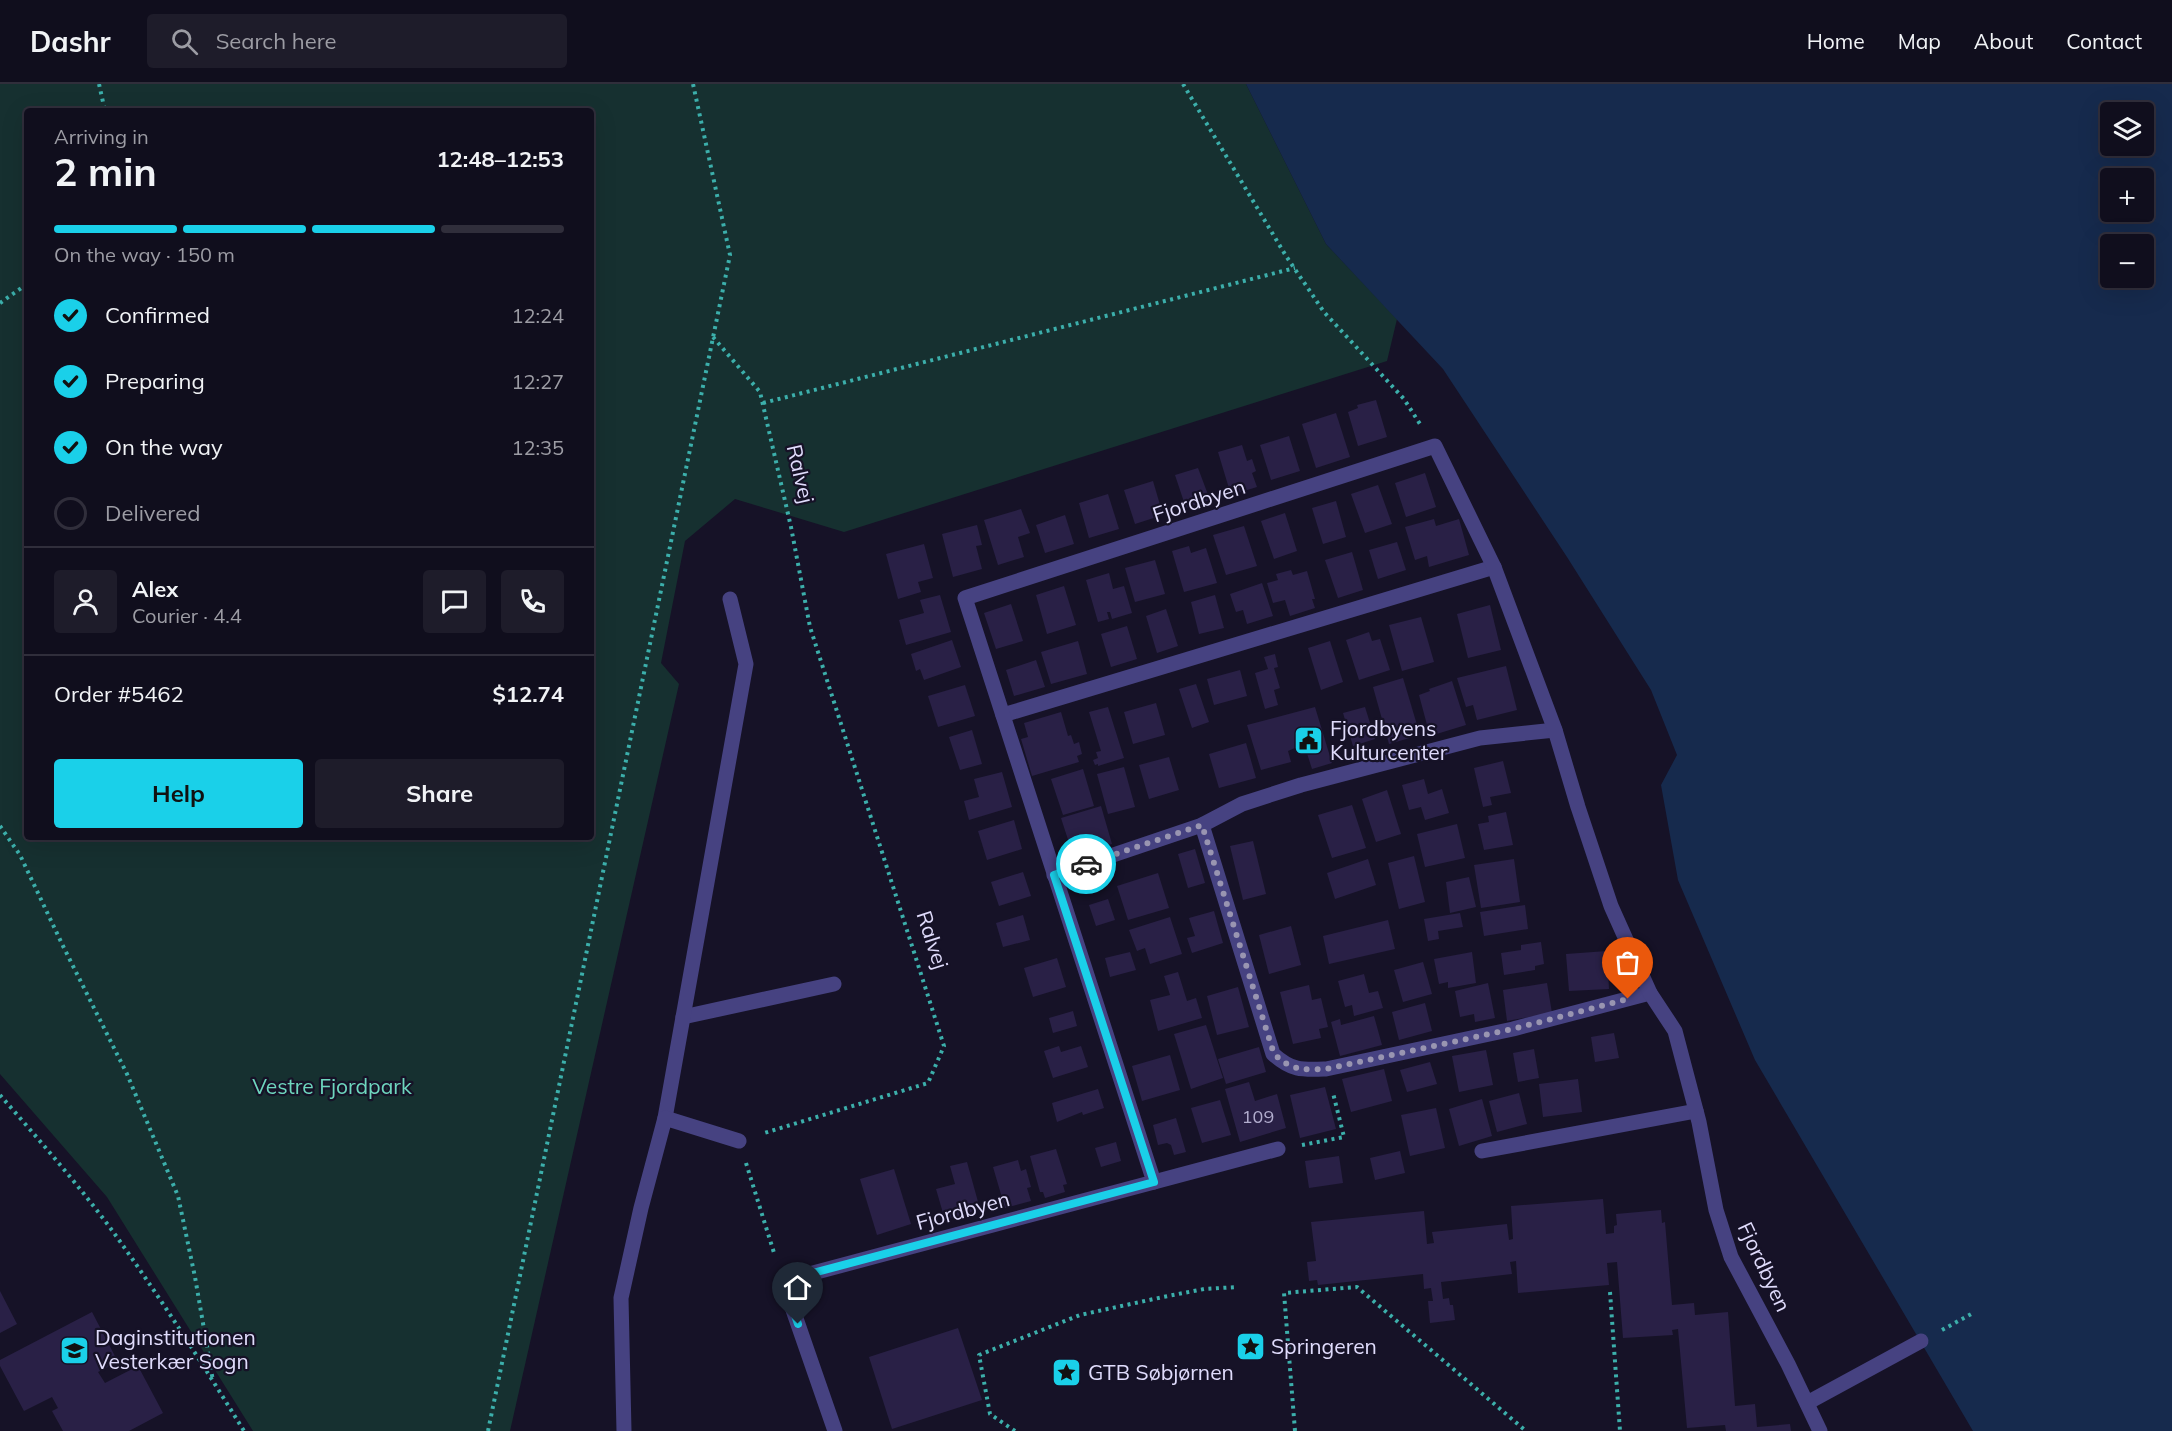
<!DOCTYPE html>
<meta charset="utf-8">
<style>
:root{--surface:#100e1d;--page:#1e1c2a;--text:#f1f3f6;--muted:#9c9ca4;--line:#302e3b;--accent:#1ad0e9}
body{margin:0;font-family:Mulish,sans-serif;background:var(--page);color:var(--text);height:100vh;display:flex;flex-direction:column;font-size:22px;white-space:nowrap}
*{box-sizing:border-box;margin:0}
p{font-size:20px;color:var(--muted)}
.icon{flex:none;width:33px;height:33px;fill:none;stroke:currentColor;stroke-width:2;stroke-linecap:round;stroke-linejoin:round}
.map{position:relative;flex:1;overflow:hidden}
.side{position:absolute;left:24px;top:24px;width:570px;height:732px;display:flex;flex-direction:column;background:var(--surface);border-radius:6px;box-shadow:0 6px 24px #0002,0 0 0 2px var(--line)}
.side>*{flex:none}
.controls{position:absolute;left:2100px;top:18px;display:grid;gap:12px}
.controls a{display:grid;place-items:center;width:54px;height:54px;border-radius:6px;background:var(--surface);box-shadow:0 6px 24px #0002,0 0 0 2px var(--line);font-size:30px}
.pin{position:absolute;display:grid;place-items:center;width:51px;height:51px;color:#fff;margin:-62px -26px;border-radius:50% 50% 50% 0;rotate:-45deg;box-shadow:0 0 6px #0007}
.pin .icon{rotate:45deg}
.courier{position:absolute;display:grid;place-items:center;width:60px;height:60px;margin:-30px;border:4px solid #1ad0e9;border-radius:50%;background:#fff;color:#222;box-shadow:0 2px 8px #0007}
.head em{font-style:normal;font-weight:700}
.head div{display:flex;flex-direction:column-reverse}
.head{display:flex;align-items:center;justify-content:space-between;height:102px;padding:0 30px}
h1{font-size:39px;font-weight:700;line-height:45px}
.bar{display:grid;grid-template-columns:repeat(4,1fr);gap:9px 6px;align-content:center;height:72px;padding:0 30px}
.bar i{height:8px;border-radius:4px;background:var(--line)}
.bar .active{background:var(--accent)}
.bar p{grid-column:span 4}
.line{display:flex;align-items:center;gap:15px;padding:0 30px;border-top:2px solid var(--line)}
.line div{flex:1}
.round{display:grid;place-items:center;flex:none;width:63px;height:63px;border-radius:6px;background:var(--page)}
ol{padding:0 30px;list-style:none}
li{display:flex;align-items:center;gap:18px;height:66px}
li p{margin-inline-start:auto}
li .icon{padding:6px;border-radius:50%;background:var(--accent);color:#111;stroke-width:4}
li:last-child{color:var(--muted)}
li i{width:33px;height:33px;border:3px solid var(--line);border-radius:50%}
.action{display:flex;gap:12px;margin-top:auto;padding:12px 30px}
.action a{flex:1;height:69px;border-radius:6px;background:var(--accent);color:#111;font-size:24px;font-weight:700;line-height:69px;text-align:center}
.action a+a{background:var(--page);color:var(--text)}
header{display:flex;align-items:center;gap:36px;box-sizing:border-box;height:84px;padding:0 30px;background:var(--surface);border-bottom:2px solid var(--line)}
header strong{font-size:28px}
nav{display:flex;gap:33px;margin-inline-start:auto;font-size:21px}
.search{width:420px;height:54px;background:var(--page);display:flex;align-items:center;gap:15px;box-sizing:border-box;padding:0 21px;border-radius:6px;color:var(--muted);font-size:22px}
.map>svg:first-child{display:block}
</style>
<header>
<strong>Dashr</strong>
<div class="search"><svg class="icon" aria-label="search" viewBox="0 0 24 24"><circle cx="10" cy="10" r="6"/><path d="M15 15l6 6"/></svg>Search here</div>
<nav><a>Home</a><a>Map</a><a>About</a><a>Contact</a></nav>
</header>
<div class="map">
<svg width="2172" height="1347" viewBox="0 0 2172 1347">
<rect width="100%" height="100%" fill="#161227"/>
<path fill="#163030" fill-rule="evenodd" d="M 0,0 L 1246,0 L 1326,160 L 1397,235 L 1387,277 L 844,448 L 735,415 L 685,457 L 661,579 L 679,600 L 510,1347 L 253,1347 L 107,1113 L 0,990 ZM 27,27 L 591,27 L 591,753 L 27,753 Z"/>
<path fill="#162a4d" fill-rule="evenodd" d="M 1246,0 L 2172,0 L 2172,1347 L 1973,1347 L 1755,976 L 1678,796 L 1661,701 L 1677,671 L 1651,606 L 1567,473 L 1443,285 L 1326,160 ZM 2110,28 L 2144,28 L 2144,62 L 2110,62 ZM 2110,94 L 2144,94 L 2144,128 L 2110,128 ZM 2110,160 L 2144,160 L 2144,194 L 2110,194 Z"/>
<g fill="#292046">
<polygon points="1376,316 1387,353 1358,362 1348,328 1358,324 1357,321"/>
<polygon points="1336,329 1350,373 1316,384 1302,340"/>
<polygon points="1289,352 1300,387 1271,396 1260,361"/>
<polygon points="1242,361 1247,377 1252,375 1256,387 1252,389 1257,403 1231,411 1218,368"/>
<polygon points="1198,384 1210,416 1186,424 1175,391"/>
<polygon points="1425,389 1436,423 1406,433 1395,399"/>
<polygon points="1153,397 1163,431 1135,440 1124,406"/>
<polygon points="1378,401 1392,440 1365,449 1351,410"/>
<polygon points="1108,410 1119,445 1089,454 1079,419"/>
<polygon points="1336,417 1346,453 1323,460 1312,424"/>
<polygon points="1021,425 1030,449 1018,453 1024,473 998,481 984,436"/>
<polygon points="1285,429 1297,467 1274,475 1261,437"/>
<polygon points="1065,431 1074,460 1045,469 1036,441"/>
<polygon points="1434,435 1436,442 1459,435 1469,471 1429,483 1427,472 1415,476 1405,443"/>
<polygon points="977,441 982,461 976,462 982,485 953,493 942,450"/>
<polygon points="1244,442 1257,482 1226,491 1213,451"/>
<polygon points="1397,458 1406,486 1378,495 1369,466"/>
<polygon points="924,460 933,494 918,498 921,508 898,515 886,470"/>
<polygon points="1189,462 1191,469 1206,464 1217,499 1184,508 1172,467"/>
<polygon points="1352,468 1363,506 1338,514 1325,476"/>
<polygon points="1155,476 1165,510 1135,518 1125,484"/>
<polygon points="1291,486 1293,491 1307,487 1315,515 1312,515 1315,524 1290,532 1285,516 1273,519 1267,499 1278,496 1276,490"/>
<polygon points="1109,489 1113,505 1124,502 1132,529 1112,535 1110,528 1107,528 1109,535 1098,538 1086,496"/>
<polygon points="1262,499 1273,532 1247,540 1243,526 1236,528 1230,510"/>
<polygon points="1064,502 1076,541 1047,550 1036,511"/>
<polygon points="940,511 951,548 906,561 899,536 924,529 920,516"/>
<polygon points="1215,511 1224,544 1199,550 1191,518"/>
<polygon points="1011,520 1023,557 996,565 984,529"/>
<polygon points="1490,521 1501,566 1468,574 1457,530"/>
<polygon points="1166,525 1178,562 1157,569 1146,532"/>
<polygon points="1421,533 1434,578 1402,587 1389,541"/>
<polygon points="1127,542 1137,575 1111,583 1101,550"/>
<polygon points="1369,548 1372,557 1380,555 1390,586 1359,596 1346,556"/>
<polygon points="952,556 961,583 924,596 920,585 916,587 911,570"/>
<polygon points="1078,557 1087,590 1051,600 1041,568"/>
<polygon points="1330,557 1343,598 1321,606 1308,564"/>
<polygon points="1275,570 1278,583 1274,584 1280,604 1274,606 1278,621 1265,625 1255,589 1268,585 1264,573"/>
<polygon points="1036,576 1045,603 1014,612 1006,586"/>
<polygon points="1506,582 1517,626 1477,636 1473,621 1466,623 1457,594"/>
<polygon points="1240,586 1247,612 1214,621 1207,595"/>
<polygon points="1403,594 1420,651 1389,660 1373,603"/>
<polygon points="1452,597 1466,641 1430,652 1419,611 1430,607 1429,605"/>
<polygon points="1196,600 1209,638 1192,644 1179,605"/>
<polygon points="965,601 975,632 938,643 928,612"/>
<polygon points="1156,619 1165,651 1133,660 1124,628"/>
<polygon points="1108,623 1124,674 1098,682 1098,680 1095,681 1093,676 1098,674 1096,668 1101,667 1089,628"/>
<polygon points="1315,623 1332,679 1312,685 1304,660 1288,667 1291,678 1261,686 1247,641"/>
<polygon points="1365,623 1375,655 1353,662 1343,629"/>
<polygon points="1061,628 1068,652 1071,651 1074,660 1079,658 1082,670 1077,672 1079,678 1032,692 1021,655 1028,653 1024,639"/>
<polygon points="972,646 982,680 960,686 949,653"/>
<polygon points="1246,659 1256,694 1219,704 1209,670"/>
<polygon points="1169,673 1179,706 1149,715 1139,681"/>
<polygon points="1503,677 1511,709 1490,713 1492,721 1483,723 1474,684"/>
<polygon points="1124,683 1135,723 1108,730 1097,690"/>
<polygon points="1083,685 1094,722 1063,731 1051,695"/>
<polygon points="1002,688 1012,723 969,736 964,717 979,713 974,695"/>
<polygon points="1424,695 1428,710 1442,705 1449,729 1425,736 1421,723 1409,726 1402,701"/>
<polygon points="1387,706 1401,750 1376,758 1362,715"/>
<polygon points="1352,721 1366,764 1332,774 1318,731"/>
<polygon points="1101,722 1112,760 1080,769 1078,766 1072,768 1061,734"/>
<polygon points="1506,728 1513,761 1484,766 1478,740 1489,738 1488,732"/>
<polygon points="1014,736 1022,765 987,776 978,747"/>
<polygon points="1457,740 1465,774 1425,783 1417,750"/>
<polygon points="1253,757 1266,810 1243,816 1230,762"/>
<polygon points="1195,765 1205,799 1188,804 1178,770"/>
<polygon points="1414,772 1425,818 1399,825 1388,779"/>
<polygon points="1368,775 1376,801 1335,815 1327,789"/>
<polygon points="1514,775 1520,818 1481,824 1474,781"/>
<polygon points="1023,788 1031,812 999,822 991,798"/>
<polygon points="1158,789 1169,824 1128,836 1117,802"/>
<polygon points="1469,793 1476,823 1450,829 1446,798"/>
<polygon points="1108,815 1115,836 1096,842 1089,821"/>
<polygon points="1525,821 1528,845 1484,852 1480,828"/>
<polygon points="1214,827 1223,859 1192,869 1187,854 1195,852 1189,834"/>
<polygon points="1460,829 1463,843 1438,847 1439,855 1428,857 1424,835"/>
<polygon points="1023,831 1030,856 1003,863 996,839"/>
<polygon points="1170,833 1182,870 1150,880 1145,864 1137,867 1129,846"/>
<polygon points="1388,836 1395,865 1329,880 1323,852"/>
<polygon points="1291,842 1301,881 1269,890 1259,851"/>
<polygon points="1541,858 1544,880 1535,882 1535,886 1504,891 1501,869 1521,866 1521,861"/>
<polygon points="1607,867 1609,905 1569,907 1566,870"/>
<polygon points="1130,868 1136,886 1110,893 1105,874"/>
<polygon points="1472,868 1476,899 1448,904 1448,898 1439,900 1434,875"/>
<polygon points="1057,874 1066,903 1033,913 1024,884"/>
<polygon points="1423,878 1432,910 1403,918 1394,886"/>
<polygon points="1178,888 1187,917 1196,914 1202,934 1158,947 1150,916 1170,911 1164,892"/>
<polygon points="1364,890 1369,909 1378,907 1383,924 1354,932 1352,921 1345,923 1338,897"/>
<polygon points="1488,899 1495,934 1475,938 1474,930 1460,933 1455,907"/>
<polygon points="1547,899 1552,929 1507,937 1503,906"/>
<polygon points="1309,901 1312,916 1321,914 1328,943 1319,945 1321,954 1293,960 1280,908"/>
<polygon points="1238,903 1249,943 1217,951 1207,912"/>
<polygon points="1425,919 1432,947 1399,956 1392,928"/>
<polygon points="1073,927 1077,942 1053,949 1049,934"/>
<polygon points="1374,932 1382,961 1340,972 1331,938 1340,935 1341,941"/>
<polygon points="1206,941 1223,994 1191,1005 1174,950"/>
<polygon points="1614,949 1619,974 1595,978 1591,953"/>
<polygon points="1059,962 1061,968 1081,962 1088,983 1053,994 1044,967"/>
<polygon points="1259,963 1266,988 1226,1000 1218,975"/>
<polygon points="1534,965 1539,994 1518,998 1513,969"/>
<polygon points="1486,966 1493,1001 1459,1008 1452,972"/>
<polygon points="1170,971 1180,1006 1142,1017 1132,982"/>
<polygon points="1430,978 1437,1000 1407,1008 1400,986"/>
<polygon points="1384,985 1392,1017 1351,1028 1342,995"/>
<polygon points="1578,995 1582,1028 1543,1033 1539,1000"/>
<polygon points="1249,998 1255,1017 1277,1010 1286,1044 1240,1058 1225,1005"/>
<polygon points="1325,1003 1336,1045 1300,1054 1290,1011"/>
<polygon points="1098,1005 1104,1024 1083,1031 1082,1028 1057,1038 1052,1019"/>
<polygon points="1519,1009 1527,1040 1497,1048 1489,1017"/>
<polygon points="1482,1015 1492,1052 1459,1062 1449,1025"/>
<polygon points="1220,1016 1231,1051 1202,1059 1191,1024"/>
<polygon points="1436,1024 1445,1064 1410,1072 1401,1031"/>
<polygon points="1176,1034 1186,1068 1174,1071 1171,1061 1167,1059 1158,1061 1153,1041"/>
<polygon points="1116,1058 1121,1077 1101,1083 1095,1064"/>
<polygon points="1056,1065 1067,1100 1063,1101 1065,1108 1045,1114 1043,1108 1040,1108 1030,1072"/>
<polygon points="1400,1067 1405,1089 1375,1096 1370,1074"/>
<polygon points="1339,1072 1343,1099 1309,1104 1305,1077"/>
<polygon points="1018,1076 1021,1087 1026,1085 1031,1103 1027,1104 1031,1117 1005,1124 993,1083"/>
<polygon points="967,1078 980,1125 945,1136 936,1105 955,1100 950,1082"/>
<polygon points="894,1085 911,1140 877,1151 860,1095"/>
<polygon points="1603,1115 1606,1150 1614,1149 1614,1142 1617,1141 1616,1130 1661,1126 1662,1139 1665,1138 1672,1221 1694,1219 1695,1231 1728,1228 1735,1322 1755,1320 1757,1343 1790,1340 1791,1347 1726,1347 1725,1341 1687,1344 1678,1245 1672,1246 1673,1251 1623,1254 1617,1178 1607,1179 1609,1201 1518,1209 1516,1177 1510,1178 1512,1190 1441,1198 1443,1215 1449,1214 1450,1221 1453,1221 1455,1236 1430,1239 1428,1217 1433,1217 1431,1204 1424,1205 1423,1190 1318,1201 1317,1196 1309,1197 1307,1178 1316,1177 1311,1138 1424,1127 1427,1160 1434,1159 1432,1148 1507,1140 1509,1156 1513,1155 1511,1122"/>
<polygon points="0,1207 17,1240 0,1249"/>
<polygon points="92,1228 118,1278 98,1288 105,1299 138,1282 163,1329 129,1347 63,1347 52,1327 58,1324 52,1313 24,1327 0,1282 0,1276"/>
<polygon points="958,1244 982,1316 892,1345 869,1273"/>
</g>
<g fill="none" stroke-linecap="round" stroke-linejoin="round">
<g stroke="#3cafab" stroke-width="4" stroke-dasharray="3 4.5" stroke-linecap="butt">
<polyline points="99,0 105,27"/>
<polyline points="1183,0 1286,172 1324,228 1404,315 1420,340"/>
<polyline points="0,219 27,200"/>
<polyline points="713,253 760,308 791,443 810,543 944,962 928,999 761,1050"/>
<polyline points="763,319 1295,184"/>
<polyline points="0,742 20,771 63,862 127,990 178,1112 195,1193 213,1297"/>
<path d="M 0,1011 C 40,1057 84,1107 119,1156 C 163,1218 204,1282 244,1347"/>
<polyline points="1302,1061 1344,1053 1333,1009"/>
<polyline points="746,1079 775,1172"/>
<polyline points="1610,1208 1620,1347"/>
<polyline points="1942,1246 1973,1229"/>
<polyline points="488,1347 730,171 693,0"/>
<polyline points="1015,1347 990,1330 979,1271 1080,1231 1163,1213 1204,1205 1238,1203"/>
<polyline points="1295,1347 1284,1209 1357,1203 1526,1347"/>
</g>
<g stroke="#464281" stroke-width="15">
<polyline points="683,933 834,900"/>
<polyline points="665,1034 746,580 730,515"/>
<polyline points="1807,1319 1921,1257"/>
<polyline points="624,1347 621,1214 641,1124 665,1034 739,1057"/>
</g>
<g stroke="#464281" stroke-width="15">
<polyline points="1003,631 1494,483"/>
<path d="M 1202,741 L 1273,970 C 1292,987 1302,986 1326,985 L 1513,945 L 1650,909"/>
<polyline points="1054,791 1202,741 1242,720 1301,701 1480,654 1555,646"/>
<polyline points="1482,1067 1696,1027"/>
<polyline points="1154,1098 1278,1065"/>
<polyline points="835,1347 783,1197 1154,1098 965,514 1435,362 1494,483 1555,646 1578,723 1611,822 1650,909 1675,947 1699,1038 1716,1126 1731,1173 1788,1280 1820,1347"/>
</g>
</g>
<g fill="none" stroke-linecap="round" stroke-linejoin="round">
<path stroke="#9995b1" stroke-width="6" stroke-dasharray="0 10.8" d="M 1086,780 L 1202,741 L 1274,970 C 1292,987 1302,986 1326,985 L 1513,945 L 1628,915"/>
<polyline stroke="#1ad0e9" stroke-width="8" points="798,1240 783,1197 1154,1098 1054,791 1086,780"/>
</g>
<defs>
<symbol id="civic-square" viewBox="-11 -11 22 22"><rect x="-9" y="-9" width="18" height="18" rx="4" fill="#1ad0e9" stroke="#161227"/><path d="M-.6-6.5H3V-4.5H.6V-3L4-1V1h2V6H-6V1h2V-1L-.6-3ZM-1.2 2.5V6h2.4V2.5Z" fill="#111"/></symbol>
<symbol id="sight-square" viewBox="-11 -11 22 22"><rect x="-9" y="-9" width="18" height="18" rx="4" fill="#1ad0e9" stroke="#161227"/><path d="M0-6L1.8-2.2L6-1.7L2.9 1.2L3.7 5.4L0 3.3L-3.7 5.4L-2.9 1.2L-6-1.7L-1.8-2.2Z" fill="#111"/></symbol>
<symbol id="school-square" viewBox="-11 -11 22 22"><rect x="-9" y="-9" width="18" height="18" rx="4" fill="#1ad0e9" stroke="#161227"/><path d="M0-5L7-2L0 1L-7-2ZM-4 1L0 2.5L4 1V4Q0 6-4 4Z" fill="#111"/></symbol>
</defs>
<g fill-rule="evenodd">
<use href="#civic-square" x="1292" y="640" width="33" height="33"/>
<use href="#sight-square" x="1234" y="1246" width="33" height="33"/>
<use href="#school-square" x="58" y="1250" width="33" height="33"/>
<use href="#sight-square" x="1050" y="1272" width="33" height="33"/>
</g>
<g text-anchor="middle" stroke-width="4.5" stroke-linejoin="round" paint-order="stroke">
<g font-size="18" fill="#b2adce">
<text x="1258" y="1039">109</text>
</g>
<g font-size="21" fill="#e0dcfc" stroke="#161227">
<text transform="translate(800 390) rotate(77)" y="7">Ralvej</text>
<text transform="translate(1199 417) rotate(-18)" y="7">Fjordbyen</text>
<text transform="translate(932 856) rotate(72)" y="7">Ralvej</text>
<text transform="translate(963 1127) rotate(-15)" y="7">Fjordbyen</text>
<text transform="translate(1764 1183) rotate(65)" y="7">Fjordbyen</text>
</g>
<g font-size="21" fill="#e0dcfc" stroke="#161227" text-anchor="start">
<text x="1330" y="652">Fjordbyens<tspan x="1330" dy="24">Kulturcenter</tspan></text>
<text x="95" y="1261">Daginstitutionen<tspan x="95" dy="24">Vesterkær Sogn</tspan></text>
<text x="1271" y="1270">Springeren</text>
<text x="1088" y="1296">GTB Søbjørnen</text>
</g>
<g font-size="21" fill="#6ed6be" stroke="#161227">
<text x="332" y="1010">Vestre Fjordpark</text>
</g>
</g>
</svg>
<div class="controls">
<a><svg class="icon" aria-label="layers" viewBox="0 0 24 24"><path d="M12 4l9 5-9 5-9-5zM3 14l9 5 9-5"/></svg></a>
<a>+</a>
<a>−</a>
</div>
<div class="pin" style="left:1628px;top:915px;background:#ea580c"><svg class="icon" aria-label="bag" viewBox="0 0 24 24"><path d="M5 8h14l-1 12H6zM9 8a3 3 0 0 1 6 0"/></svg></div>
<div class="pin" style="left:798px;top:1240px;background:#1f2937"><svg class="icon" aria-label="home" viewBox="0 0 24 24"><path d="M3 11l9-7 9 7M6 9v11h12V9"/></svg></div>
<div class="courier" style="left:1086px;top:780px"><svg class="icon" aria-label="car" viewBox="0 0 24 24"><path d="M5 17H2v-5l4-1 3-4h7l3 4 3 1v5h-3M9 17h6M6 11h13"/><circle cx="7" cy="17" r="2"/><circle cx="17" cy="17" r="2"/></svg></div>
<section class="side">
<div class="head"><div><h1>2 min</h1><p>Arriving in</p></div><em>12:48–12:53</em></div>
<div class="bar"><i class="active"></i><i class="active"></i><i class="active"></i><i></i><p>On the way · 150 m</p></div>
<ol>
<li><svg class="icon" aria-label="check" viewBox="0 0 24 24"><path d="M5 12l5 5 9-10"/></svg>Confirmed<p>12:24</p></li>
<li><svg class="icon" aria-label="check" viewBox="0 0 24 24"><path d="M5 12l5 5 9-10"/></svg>Preparing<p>12:27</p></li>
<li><svg class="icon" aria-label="check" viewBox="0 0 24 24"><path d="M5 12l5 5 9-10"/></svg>On the way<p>12:35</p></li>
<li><i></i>Delivered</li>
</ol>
<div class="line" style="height:108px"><a class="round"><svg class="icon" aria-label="person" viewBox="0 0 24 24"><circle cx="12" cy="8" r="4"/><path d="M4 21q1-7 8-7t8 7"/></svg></a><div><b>Alex</b><p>Courier · 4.4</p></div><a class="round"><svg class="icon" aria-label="chat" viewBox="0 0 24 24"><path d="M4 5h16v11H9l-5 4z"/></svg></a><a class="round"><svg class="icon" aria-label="phone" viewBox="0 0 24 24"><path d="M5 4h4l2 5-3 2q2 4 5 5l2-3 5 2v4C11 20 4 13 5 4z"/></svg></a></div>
<div class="line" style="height:78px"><div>Order #5462</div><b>$12.74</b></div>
<div class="action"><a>Help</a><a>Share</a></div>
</section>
</div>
